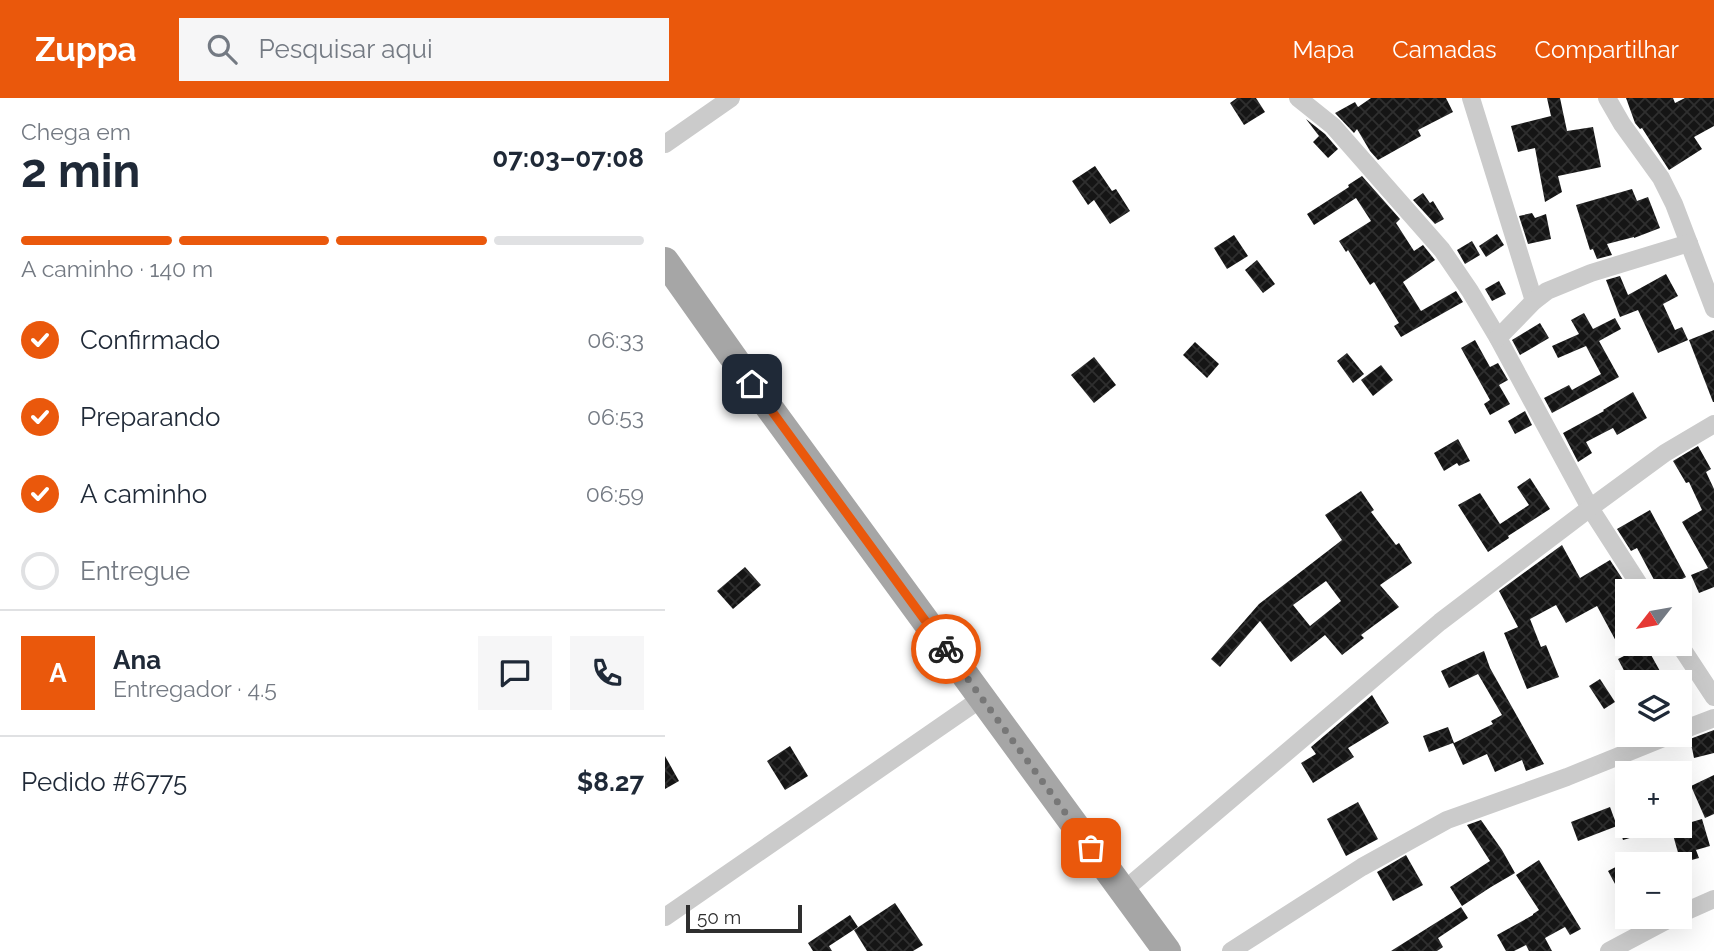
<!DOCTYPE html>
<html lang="pt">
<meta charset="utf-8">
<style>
:root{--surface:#fff;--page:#f6f6f7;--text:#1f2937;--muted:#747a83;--line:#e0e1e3;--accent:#ea580c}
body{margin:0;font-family:Raleway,sans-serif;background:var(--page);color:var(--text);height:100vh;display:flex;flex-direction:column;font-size:26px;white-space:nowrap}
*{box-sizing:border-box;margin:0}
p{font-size:23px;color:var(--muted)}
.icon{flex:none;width:38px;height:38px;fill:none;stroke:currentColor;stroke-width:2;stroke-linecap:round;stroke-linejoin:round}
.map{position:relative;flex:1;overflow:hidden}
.sheet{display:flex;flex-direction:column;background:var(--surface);width:665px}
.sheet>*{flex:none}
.needle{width:46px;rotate:239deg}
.tools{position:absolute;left:950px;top:481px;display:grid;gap:14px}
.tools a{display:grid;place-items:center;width:77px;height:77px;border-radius:0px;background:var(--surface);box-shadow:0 7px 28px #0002;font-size:35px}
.scale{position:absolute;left:21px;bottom:18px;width:116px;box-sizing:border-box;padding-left:7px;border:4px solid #2e2e2e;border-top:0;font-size:19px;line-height:24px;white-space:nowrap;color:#2e2e2e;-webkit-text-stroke:5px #fff;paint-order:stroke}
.pin{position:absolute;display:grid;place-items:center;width:60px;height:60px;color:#fff;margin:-30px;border-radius:14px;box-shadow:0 4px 10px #0006}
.courier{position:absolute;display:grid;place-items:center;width:70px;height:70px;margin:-35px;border:5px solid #ea580c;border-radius:50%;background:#fff;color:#222;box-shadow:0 2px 9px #0007}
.head em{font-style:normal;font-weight:700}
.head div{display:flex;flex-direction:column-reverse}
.head{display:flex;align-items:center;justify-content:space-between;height:119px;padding:0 21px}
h1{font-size:46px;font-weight:700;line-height:52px}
.bar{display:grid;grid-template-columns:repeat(4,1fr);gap:10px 7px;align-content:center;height:84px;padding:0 21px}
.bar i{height:9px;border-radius:5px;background:var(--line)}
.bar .current{background:var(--accent)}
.bar p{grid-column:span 4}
.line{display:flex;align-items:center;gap:18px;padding:0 21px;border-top:2px solid var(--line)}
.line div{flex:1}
.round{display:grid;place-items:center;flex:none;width:74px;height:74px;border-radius:0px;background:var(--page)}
ol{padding:0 21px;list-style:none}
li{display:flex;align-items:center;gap:21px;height:77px}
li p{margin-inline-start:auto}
li .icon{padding:7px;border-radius:50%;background:var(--accent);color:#fff;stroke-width:4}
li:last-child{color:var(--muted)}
li i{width:38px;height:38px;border:4px solid var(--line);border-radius:50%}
header{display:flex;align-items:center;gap:42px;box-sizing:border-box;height:98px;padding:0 35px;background:var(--accent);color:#fff}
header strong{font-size:33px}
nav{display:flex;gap:38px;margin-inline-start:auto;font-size:24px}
.search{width:490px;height:63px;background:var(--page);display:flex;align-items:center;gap:18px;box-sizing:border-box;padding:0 24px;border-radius:0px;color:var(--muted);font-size:26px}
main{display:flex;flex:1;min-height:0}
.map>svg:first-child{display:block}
</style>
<header>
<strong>Zuppa</strong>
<div class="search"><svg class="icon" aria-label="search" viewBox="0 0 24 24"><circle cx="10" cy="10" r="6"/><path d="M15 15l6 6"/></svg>Pesquisar aqui</div>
<nav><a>Mapa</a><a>Camadas</a><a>Compartilhar</a></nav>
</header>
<main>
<section class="sheet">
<div class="head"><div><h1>2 min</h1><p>Chega em</p></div><em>07:03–07:08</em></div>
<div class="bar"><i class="current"></i><i class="current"></i><i class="current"></i><i></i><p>A caminho · 140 m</p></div>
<ol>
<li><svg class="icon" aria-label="check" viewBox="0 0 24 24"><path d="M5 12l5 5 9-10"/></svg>Confirmado<p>06:33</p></li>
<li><svg class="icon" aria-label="check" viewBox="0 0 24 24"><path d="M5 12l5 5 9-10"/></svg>Preparando<p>06:53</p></li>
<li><svg class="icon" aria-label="check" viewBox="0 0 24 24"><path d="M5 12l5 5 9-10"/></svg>A caminho<p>06:59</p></li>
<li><i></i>Entregue</li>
</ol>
<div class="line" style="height:126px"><b class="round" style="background:var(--accent);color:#fff">A</b><div><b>Ana</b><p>Entregador · 4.5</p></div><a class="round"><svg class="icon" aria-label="chat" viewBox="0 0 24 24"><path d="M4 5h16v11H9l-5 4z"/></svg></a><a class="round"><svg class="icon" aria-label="phone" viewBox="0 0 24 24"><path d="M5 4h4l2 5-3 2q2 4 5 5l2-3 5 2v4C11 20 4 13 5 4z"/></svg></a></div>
<div class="line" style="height:91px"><div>Pedido #6775</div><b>$8.27</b></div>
</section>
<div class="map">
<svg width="1049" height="853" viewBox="0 0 1049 853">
<defs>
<pattern id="building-cross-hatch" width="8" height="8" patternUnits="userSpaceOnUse" patternTransform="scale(1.75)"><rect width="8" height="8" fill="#151515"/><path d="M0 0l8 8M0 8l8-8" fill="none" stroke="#2f2f2f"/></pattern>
</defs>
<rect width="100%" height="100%" fill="#fff"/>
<g fill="url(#building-cross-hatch)" fill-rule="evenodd">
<polygon points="572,0 591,0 600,14 579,27 565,5"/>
<polygon points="706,0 781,0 788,14 753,32 756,38 713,62 705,53 692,31 689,35 670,15 690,4 693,9"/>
<polygon points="882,0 895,0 902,33 928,29 936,69 893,78 897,94 880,104 870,50 853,54 846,28 886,18"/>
<polygon points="961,0 1008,0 1010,5 1020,0 1049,0 1049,28 1029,39 1037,51 1004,72 977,30 975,31 970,25"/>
<polygon points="641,21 660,36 673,51 663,60 648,44 654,38"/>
<polygon points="430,68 447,93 451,91 465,113 445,126 429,102 423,107 407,83"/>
<polygon points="697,78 735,121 731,125 749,153 758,147 770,162 738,184 756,213 791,193 798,204 736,239 729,228 734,225 709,184 705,187 683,152 681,154 674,143 706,123 691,100 649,127 642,116 684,89 683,87"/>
<polygon points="967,91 972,103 983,99 995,130 969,140 969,139 942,146 947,157 932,161 928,151 925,152 911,107"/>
<polygon points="758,95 765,105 768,103 779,121 770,126 748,102"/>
<polygon points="867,115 870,120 881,116 886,141 863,146 854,118"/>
<polygon points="832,136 839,147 821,159 814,148"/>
<polygon points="569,137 583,158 562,171 549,150"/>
<polygon points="807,143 815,157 800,166 792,152"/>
<polygon points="592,162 610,186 598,195 580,172"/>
<polygon points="1001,176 1013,198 998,206 1010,232 1017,229 1023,242 993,255 973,212 955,219 941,182 955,178 963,197"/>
<polygon points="834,183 841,196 827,203 820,191"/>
<polygon points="919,215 928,231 950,220 956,231 934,243 954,279 887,315 879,300 904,287 907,292 936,276 921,248 893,260 887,248 914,236 906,222"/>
<polygon points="875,225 884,240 855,257 847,242"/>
<polygon points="1049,232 1049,304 1048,304 1024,242"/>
<polygon points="810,242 825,269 833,265 843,282 834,287 845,306 825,317 819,306 825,302 796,250"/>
<polygon points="530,244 554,266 542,280 518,257"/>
<polygon points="682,255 699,276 688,285 672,263"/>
<polygon points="429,259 451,287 429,305 406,277"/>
<polygon points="716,267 728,282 708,298 696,282"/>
<polygon points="968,294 982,320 952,337 948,330 921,344 927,355 913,364 898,335 939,313 938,312"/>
<polygon points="860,313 867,327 850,336 843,323"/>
<polygon points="793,341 805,363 794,368 792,365 779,373 769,355"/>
<polygon points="1033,348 1046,371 1041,374 1049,391 1049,489 1034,495 1026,477 1043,470 1017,424 1037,412 1024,384 1021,385 1008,363"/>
<polygon points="865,380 885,411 843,438 844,440 823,454 793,407 815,395 835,426 864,407 852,389"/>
<path d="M 696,393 L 709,412 L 706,414 L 731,447 L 734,445 L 747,465 L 715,487 L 734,509 L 696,537 L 699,540 L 677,557 L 660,537 L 626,564 L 595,523 L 555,569 L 546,561 L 594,506 L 677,442 L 660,417 ZM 661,483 L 676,503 L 645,528 L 628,507 Z"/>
<polygon points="985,412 1021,479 995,493 972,450 966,453 952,431"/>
<polygon points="897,447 915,480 945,462 964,491 950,498 962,522 962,546 980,546 1001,584 965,584 953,561 959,558 932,508 901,525 891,507 865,521 876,549 881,547 894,579 862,591 839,535 853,529 834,493"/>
<polygon points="80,469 96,487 68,511 52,493"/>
<polygon points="819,553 825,570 879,666 861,673 857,662 830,674 822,656 798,667 788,645 764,654 758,638 783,629 789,645 828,626 826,623 837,617 813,576 784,590 776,573"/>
<polygon points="935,581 950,604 939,611 924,588"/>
<polygon points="707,597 724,625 683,650 689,659 648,685 636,665 651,656 646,649"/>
<polygon points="1049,632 1049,655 1029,660 1025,641"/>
<polygon points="125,648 143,678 120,692 102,663"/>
<polygon points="0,658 14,683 0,691"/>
<polygon points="1049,677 1049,716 1040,720 1026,688"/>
<polygon points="693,704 713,741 681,758 662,721"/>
<polygon points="945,709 952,728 913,743 906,724"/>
<polygon points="1037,721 1045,748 1031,752 1034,760 1016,765 1006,730"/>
<polygon points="816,722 837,752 850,775 826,789 797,808 785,789 825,763 802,727"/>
<polygon points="954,728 995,728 995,731 958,742"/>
<polygon points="741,757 758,787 728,803 712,774"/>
<polygon points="874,762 916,831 905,837 900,829 880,840 887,853 864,853 861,847 849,853 841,853 832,837 868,817 868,816 874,812 851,777"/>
<polygon points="962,763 962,808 943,773"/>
<polygon points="230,805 258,847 248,853 202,853 189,832"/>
<polygon points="796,809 803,820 773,840 778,849 772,853 726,853"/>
<polygon points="185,817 193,829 164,848 167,853 148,853 143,845"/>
</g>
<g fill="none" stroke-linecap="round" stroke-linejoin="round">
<g stroke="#cbcbcb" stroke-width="18">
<polyline points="633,0 668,28 777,152 805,193 833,240 925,410 979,494"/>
<polyline points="806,0 869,203"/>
<polyline points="942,0 957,26 996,80 1009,106 1049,211"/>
<polyline points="0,46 66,0"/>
<polyline points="833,240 869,203 882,193 926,175 1024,145"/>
<polyline points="1014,546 1049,599"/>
<polyline points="1015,633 1049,620"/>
<polyline points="458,793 775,524 925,410 1000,355 1049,326"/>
<polyline points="1015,816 1049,801"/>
<polyline points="0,819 317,600"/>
<polyline points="566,853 697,769 782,722 902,679 1006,637"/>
<polyline points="944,853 1008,819"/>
</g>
<polyline stroke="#a6a6a6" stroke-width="28" points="0,163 87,286 502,853"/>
</g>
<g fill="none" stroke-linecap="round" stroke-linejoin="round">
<polyline stroke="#777" stroke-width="7" stroke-dasharray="0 12.6" points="281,551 426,750"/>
<polyline stroke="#ea580c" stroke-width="9" points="87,286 281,551"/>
</g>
</svg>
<div class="tools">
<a><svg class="needle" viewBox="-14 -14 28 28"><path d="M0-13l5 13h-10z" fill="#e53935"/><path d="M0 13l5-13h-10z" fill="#747a83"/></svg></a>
<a><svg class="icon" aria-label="layers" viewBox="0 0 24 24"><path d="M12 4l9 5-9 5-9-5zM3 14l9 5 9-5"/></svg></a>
<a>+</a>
<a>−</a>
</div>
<div class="scale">50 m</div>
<div class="pin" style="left:426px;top:750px;background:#ea580c"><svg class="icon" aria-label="bag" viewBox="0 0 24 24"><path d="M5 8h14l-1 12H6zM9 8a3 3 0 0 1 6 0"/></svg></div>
<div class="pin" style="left:87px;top:286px;background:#1f2937"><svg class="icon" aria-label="home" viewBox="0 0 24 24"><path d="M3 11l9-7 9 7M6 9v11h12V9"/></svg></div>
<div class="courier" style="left:281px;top:551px"><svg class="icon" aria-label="bike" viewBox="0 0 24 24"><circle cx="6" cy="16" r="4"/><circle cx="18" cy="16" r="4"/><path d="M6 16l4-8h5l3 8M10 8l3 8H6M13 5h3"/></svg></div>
</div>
</main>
